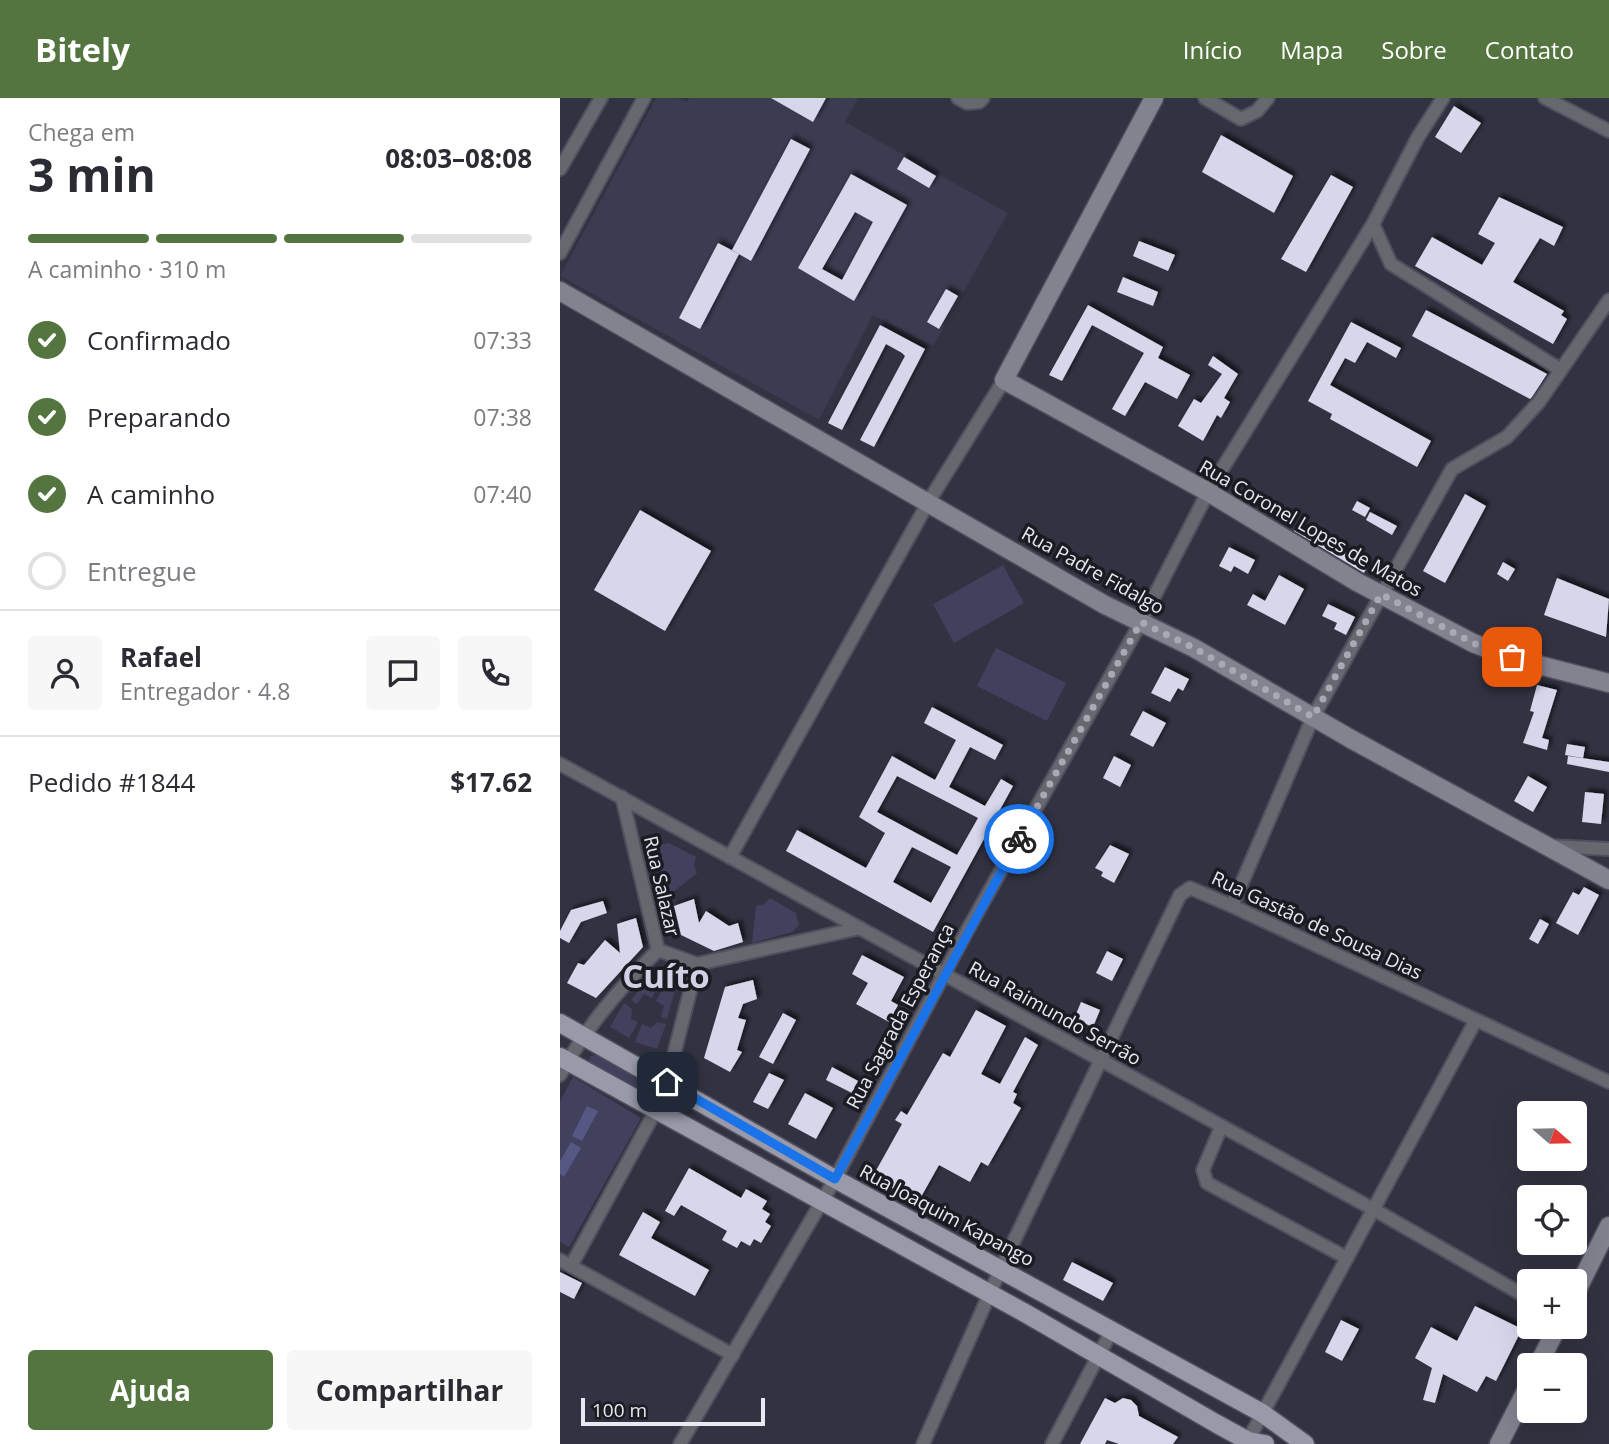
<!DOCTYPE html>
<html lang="pt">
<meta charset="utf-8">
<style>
:root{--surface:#fff;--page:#f7f7f7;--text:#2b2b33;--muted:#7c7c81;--line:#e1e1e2;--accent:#54753f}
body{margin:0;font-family:"Open Sans",sans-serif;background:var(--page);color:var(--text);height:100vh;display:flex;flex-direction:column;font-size:26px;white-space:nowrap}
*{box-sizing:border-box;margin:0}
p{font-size:23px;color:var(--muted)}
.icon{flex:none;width:38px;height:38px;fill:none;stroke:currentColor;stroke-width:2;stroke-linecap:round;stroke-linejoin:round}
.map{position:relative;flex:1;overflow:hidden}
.drawer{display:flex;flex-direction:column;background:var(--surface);width:560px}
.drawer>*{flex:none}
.needle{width:46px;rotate:110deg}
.tools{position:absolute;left:957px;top:1003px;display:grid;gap:14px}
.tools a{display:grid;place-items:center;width:70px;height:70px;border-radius:7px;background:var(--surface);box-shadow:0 7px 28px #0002;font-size:35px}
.scale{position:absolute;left:21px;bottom:18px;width:184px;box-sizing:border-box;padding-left:7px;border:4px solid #e8e9f3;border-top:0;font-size:19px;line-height:24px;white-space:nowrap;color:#e8e9f3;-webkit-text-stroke:5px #1b1b22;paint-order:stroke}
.pin{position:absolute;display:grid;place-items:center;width:60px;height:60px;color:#fff;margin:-30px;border-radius:14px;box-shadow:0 4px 10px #0006}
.courier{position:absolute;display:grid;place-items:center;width:70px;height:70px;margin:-35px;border:5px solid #1a73e8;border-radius:50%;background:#fff;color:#222;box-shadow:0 2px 9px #0007}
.headline em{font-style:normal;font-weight:700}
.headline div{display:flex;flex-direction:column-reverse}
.headline{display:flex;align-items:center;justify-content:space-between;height:119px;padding:0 28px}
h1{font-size:46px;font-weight:700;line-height:52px}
.bar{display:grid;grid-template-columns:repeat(4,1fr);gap:10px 7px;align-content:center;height:84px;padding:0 28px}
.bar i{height:9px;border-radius:5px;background:var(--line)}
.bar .selected{background:var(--accent)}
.bar p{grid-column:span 4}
.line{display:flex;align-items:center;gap:18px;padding:0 28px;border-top:2px solid var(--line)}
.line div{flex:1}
.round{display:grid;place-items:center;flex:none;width:74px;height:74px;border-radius:7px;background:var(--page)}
ol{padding:0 28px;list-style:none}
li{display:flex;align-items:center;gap:21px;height:77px}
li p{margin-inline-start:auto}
li .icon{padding:7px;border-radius:50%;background:var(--accent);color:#fff;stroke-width:4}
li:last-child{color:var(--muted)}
li i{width:38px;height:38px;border:4px solid var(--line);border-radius:50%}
.primary-button{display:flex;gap:14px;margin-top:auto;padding:14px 28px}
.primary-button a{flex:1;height:80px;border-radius:7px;background:var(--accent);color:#fff;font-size:28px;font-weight:700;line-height:80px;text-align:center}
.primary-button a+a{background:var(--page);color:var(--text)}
header{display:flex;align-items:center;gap:42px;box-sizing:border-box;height:98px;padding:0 35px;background:var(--accent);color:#fff}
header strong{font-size:33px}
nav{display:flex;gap:38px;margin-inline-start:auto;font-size:24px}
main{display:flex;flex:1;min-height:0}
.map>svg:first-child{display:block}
</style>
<header>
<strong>Bitely</strong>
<nav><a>Início</a><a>Mapa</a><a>Sobre</a><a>Contato</a></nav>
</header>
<main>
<section class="drawer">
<div class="headline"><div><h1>3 min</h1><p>Chega em</p></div><em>08:03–08:08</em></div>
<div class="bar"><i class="selected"></i><i class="selected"></i><i class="selected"></i><i></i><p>A caminho · 310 m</p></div>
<ol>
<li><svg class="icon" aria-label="check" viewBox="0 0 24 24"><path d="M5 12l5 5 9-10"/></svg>Confirmado<p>07:33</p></li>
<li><svg class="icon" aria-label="check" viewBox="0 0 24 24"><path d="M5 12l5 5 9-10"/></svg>Preparando<p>07:38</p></li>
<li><svg class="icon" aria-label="check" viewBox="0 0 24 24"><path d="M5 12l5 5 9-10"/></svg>A caminho<p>07:40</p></li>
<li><i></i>Entregue</li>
</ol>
<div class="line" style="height:126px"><a class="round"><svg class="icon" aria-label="person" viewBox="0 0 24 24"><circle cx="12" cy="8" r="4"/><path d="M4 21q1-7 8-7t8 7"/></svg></a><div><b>Rafael</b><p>Entregador · 4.8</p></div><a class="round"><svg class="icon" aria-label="chat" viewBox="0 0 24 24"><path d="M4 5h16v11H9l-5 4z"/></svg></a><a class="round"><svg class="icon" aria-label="phone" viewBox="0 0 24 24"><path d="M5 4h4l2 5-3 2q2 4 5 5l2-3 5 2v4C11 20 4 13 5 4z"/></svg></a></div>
<div class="line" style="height:91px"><div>Pedido #1844</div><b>$17.62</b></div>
<div class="primary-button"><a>Ajuda</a><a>Compartilhar</a></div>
</section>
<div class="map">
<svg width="1049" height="1346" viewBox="0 0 1049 1346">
<defs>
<filter id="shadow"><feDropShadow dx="3.5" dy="-3.5" stdDeviation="2" flood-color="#0009"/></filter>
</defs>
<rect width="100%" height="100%" fill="#323242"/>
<polygon fill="#3b3b51" points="96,0 118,0 127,4 129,0 298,0 285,24 448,115 373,248 313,217 259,322 0,178"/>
<g fill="#41415d">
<polygon points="443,467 464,505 394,545 373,506"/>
<polygon points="436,550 506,585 487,623 417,588"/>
<polygon points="109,745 136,759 134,767 137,775 108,798 96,756 100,747"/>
<polygon points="210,800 236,815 239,827 232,834 192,845 196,808 204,806"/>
<polygon points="95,875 100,882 92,900 84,896 77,906 71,902 91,876"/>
<polygon points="112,884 116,889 107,921 101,919 104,908 96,903 105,886"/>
<polygon points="64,905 72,911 71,921 78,924 69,940 50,929"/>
<polygon points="97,924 106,926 97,951 75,944 82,926 91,930"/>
<polygon points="38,957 91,985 91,992 84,995 29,965 30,958"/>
<polygon points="13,979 81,1020 9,1149 0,1144 0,1003"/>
</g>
<g fill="#575783">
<polygon points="27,1008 38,1013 22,1043 12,1038"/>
<polygon points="11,1044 21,1050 4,1079 0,1076 0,1063"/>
</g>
<g fill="#d6d7eb" fill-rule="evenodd" filter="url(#shadow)">
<polygon points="211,0 266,0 253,24"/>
<polygon points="894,8 921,25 901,55 875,39"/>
<polygon points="661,37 733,78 714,115 642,74"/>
<polygon points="231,41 250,51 191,163 172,152"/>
<polygon points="344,59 376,78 369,90 337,71"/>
<path d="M 291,76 L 347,107 L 294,203 L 238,170 ZM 295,114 L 313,124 L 282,182 L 262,171 Z"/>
<polygon points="771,77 793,89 746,174 721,161"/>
<polygon points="939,99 1003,129 994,148 980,140 953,184 1004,213 1001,217 1007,221 993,246 855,168 872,139 922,167 935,145 918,136"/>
<polygon points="579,143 615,157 608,173 573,158"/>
<polygon points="158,145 179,156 140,231 119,220"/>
<polygon points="563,179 598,194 593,208 557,194"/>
<polygon points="386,191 398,198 379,231 367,224"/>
<polygon points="528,207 603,249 598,260 630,277 617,301 585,284 565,318 552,311 584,255 532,227 502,283 489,277"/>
<polygon points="866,212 987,276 972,299 970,301 852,238"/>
<polygon points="791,224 841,250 836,260 807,244 795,265 785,260 770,287 871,343 857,369 770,321 772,316 748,303"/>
<polygon points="320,227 365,251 314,349 300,342 345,258 342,255 326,246 282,332 268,325"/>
<polygon points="653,258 678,276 664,300 670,304 661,320 657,317 643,343 618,328 634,301 641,305 662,276 648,267"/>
<polygon points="905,396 926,408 885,485 863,473"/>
<polygon points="797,403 810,410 805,419 792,412"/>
<polygon points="80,412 151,453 105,533 34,492"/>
<polygon points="810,414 837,428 832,437 806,422"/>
<polygon points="737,428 808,467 804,475 734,433"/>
<polygon points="669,449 695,462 688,476 674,468 671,474 659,468"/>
<polygon points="943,464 955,471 948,483 937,476"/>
<polygon points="719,477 744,491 725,527 687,507 693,496 705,503"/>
<polygon points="997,480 1049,501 1046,539 984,517"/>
<polygon points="768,506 795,519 786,537 774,531 777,525 762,518"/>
<polygon points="605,569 629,581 623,593 618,590 610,604 591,595"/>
<polygon points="977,587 997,592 982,640 989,642 987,652 963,645 974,614 970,613"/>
<path d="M 372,609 L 443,647 L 435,662 L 410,649 L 389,689 L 425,708 L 441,681 L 453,688 L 373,834 L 226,753 L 237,732 L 306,770 L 325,735 L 299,719 L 332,658 L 375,682 L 396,642 L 364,625 ZM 337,678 L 418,720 L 397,757 L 317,714 ZM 352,749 L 391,769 L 371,805 L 333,784 Z"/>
<polygon points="583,613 606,625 593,649 570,637"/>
<polygon points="1007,646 1025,649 1023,660 1005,657"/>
<polygon points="554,658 571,667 560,689 543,680"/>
<polygon points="1008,658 1049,664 1049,674 1007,666"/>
<polygon points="968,678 987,689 973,714 954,703"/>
<polygon points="1025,694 1044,696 1041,726 1022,724"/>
<polygon points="550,747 569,756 554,785 541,778 543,774 535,770"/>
<polygon points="1024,789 1039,797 1018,837 996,825 1013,794 1019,797"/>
<polygon points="134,801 139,825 146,813 169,828 178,825 183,844 154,853 121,837 114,808"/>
<polygon points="43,803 47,815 21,824 9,845 0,840 0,833 11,812"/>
<polygon points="76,820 83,849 36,900 7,885 18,865 24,867 45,842 60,855 57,826"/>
<polygon points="980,821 989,826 978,846 969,841"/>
<polygon points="547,853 563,861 552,883 536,875"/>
<polygon points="302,857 344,879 331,903 338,907 329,924 296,906 308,885 292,876"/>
<polygon points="193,882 197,901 183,906 178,920 186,922 177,952 182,954 170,974 144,960 165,889"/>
<polygon points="521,904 540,912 533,929 514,921"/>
<polygon points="416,912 446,928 421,976 440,986 465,939 478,947 453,994 457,996 453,1005 461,1010 428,1068 421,1064 410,1084 379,1067 357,1106 313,1078 342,1026 335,1022 341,1013 347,1017 383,955 390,959"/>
<polygon points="223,915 236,922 213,966 199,959"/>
<polygon points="272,969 298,983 292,995 266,982"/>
<polygon points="209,975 224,982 208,1011 193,1004"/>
<polygon points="245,995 273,1010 256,1041 228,1026"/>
<polygon points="129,1070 181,1100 186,1091 207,1103 202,1111 210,1116 205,1124 211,1128 201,1145 194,1141 190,1148 181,1143 177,1150 162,1142 167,1133 121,1107 114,1118 105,1113"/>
<polygon points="83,1114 100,1124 91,1140 149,1172 135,1198 59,1157"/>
<polygon points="512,1164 553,1185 543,1203 503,1182"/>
<polygon points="0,1174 22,1185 14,1201 0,1194"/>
<polygon points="915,1208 962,1231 936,1283 926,1278 917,1294 883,1276 875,1305 863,1302 872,1270 855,1260 871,1229 897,1243"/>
<polygon points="781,1222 799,1231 782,1263 765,1254"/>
<polygon points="545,1300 555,1305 563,1300 571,1302 577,1308 579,1318 618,1339 613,1346 559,1346 547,1342 545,1346 520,1346"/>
</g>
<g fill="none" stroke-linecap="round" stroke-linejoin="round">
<defs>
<g id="street">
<polyline points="398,0 407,5 419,4 423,0"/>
<polyline points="645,0 681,21 697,13 708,0"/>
<polyline points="883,0 858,39 813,126 831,166 1001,272"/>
<polyline points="985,0 1049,33"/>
<polyline points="0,71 41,0"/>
<polyline points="0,155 84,0"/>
<polyline points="0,666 813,1111 970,1201"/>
<polyline points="990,748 1049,751"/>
<polyline points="170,759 369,403 444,282"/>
<polyline points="672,808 753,619 892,371 947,339 979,304 1049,202"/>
<polyline points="98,852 137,866"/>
<path d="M 0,977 C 26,929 59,891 98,852 L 62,699"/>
<polyline points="661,1029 643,1072 647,1085 787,1160"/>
<polyline points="0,1162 173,1257"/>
<polyline points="11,1168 96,1012 107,984 137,866 300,830"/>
<polyline points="120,1346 275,1081 408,831 581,524 648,394 813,126"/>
<polyline points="363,1346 441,1170 620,797 630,790 672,808 1049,984"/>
<polyline points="492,1346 552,1232"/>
<polyline points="686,1346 916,922"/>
</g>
<g id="secondary">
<polyline points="594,0 444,282 648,394 797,484 913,545 952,560 1049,585"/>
<polyline points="0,193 545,507 634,550 791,641 1049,782"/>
<polyline points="1015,1196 1049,1128"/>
<polyline points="978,1267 998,1228"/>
<polyline points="939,1346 970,1285"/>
</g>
<g id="primary">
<polyline points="0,925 275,1081 702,1315 745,1346"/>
<polyline points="0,959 465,1215 657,1326 688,1343 705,1346"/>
</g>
</defs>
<use href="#street" stroke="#4f4f5e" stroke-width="16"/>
<use href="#secondary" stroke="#4f4f5e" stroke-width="21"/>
<use href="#primary" stroke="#4f4f5e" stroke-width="21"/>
<use href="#street" stroke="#67676f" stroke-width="12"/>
<use href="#secondary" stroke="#838390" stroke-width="18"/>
<use href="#primary" stroke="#9899a9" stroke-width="18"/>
</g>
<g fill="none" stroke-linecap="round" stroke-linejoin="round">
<polyline stroke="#a8a9b5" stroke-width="7" stroke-dasharray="0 12.6" points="459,741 581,524 634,550 753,619 821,496 913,545 952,559"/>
<polyline stroke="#1a73e8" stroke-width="9" points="107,984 275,1081 459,741"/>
</g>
<g text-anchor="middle" stroke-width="7" stroke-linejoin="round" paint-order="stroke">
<g font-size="19" fill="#e8e9f3" stroke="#1b1b22">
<text transform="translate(751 430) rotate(30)" y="7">Rua Coronel Lopes de Matos</text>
<text transform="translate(533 472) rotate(29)" y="7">Rua Padre Fidalgo</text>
<text transform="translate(102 788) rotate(77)" y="7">Rua Salazar</text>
<text transform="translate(757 827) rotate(25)" y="7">Rua Gastão de Sousa Dias</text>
<text transform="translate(495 915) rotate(29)" y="7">Rua Raimundo Serrão</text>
<text transform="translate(340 918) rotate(-62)" y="7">Rua Sagrada Esperança</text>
<text transform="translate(387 1117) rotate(28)" y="7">Rua Joaquim Kapango</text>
</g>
<g font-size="33" font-weight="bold" fill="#d0d1e5" stroke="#1b1b22">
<text x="106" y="890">Cuíto</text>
</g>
</g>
</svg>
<div class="tools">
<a><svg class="needle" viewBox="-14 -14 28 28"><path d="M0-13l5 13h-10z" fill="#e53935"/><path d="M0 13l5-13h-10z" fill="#7c7c81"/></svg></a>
<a><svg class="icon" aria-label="locate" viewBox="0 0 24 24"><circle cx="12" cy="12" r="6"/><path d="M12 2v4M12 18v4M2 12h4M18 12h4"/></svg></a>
<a>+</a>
<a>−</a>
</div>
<div class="scale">100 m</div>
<div class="pin" style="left:952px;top:559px;background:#ea580c"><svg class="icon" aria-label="bag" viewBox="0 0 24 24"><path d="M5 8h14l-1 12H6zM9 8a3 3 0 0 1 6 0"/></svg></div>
<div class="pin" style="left:107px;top:984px;background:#1f2937"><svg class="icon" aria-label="home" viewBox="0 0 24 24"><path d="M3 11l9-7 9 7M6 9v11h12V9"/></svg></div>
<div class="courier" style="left:459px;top:741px"><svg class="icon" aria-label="bike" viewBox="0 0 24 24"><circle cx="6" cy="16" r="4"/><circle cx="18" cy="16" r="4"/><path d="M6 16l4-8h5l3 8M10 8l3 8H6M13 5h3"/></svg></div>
</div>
</main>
